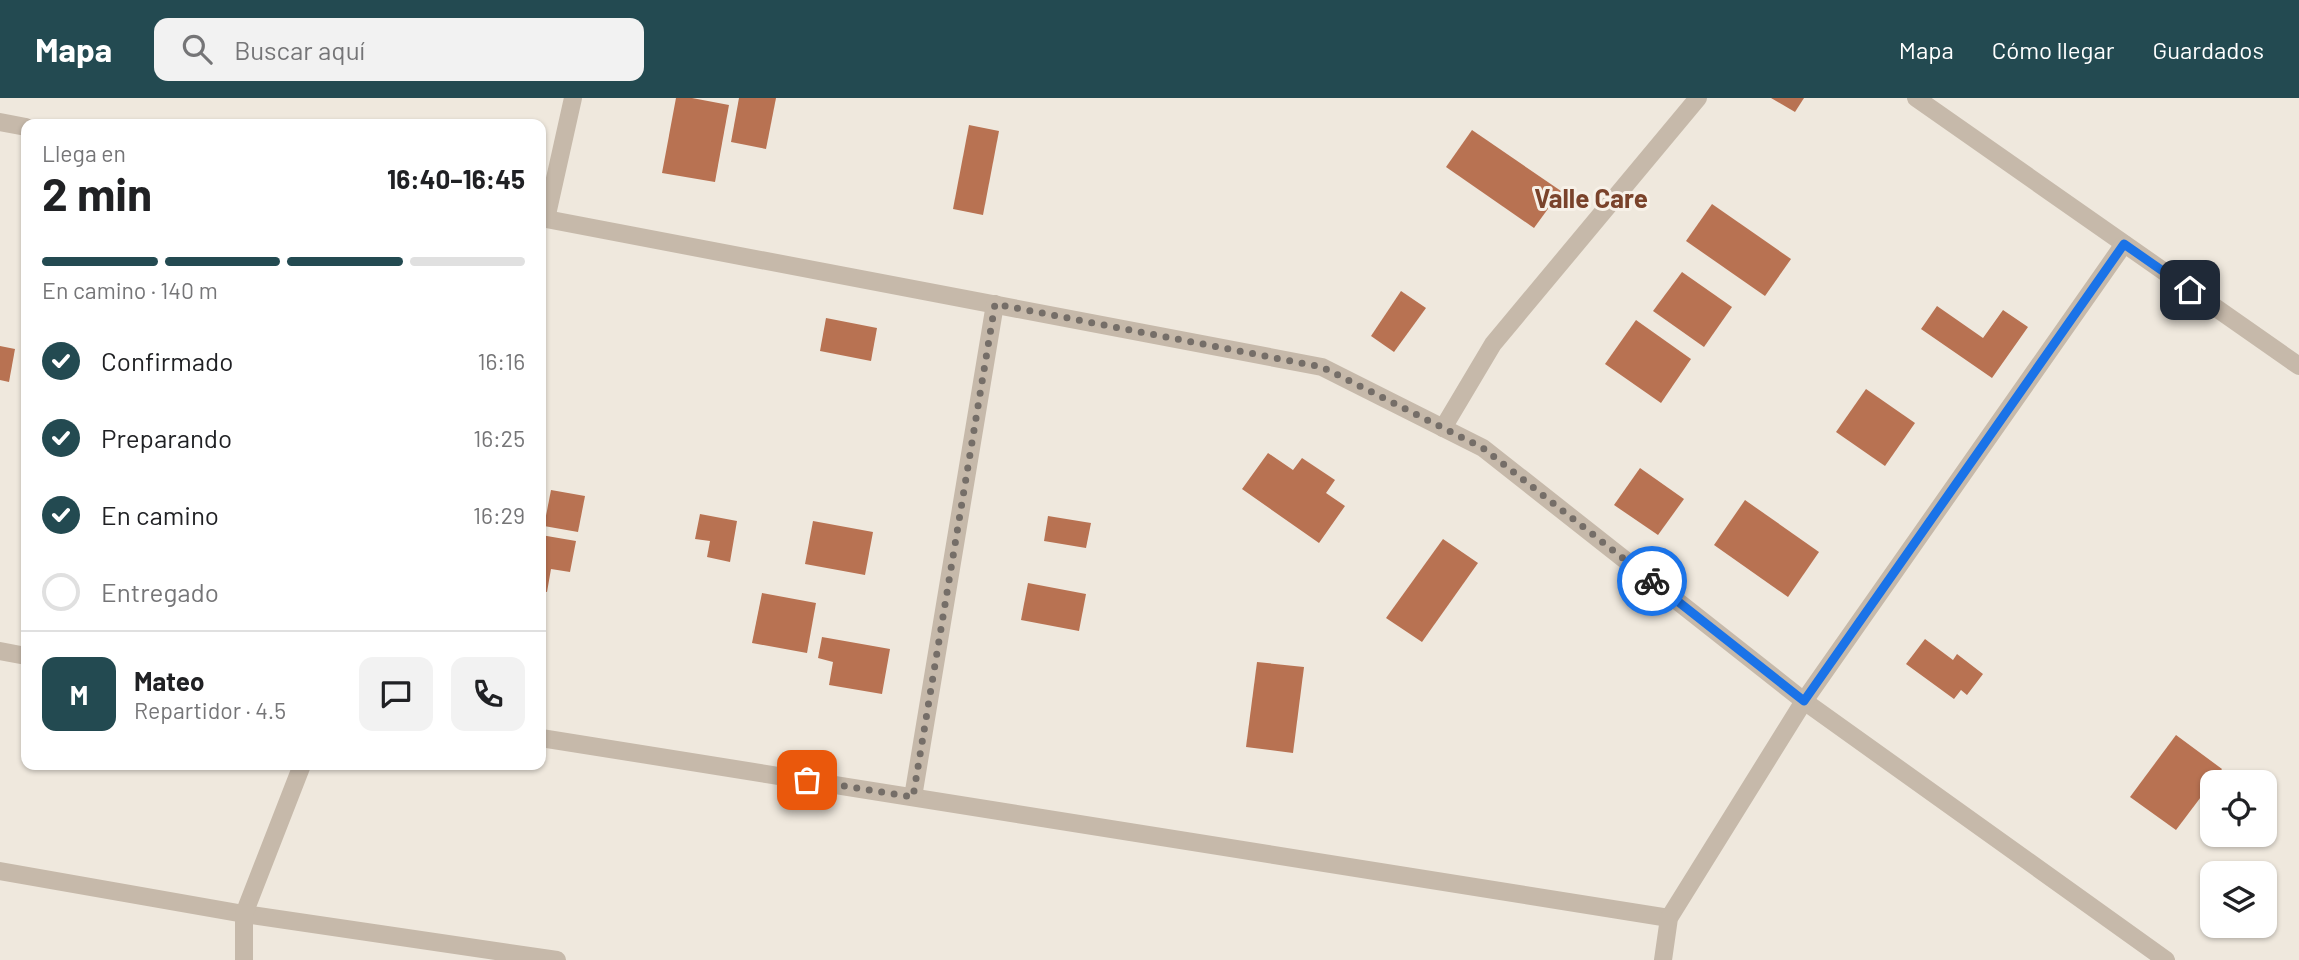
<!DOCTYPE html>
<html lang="es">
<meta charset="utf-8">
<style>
:root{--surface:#fff;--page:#f2f2f2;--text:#202124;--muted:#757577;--line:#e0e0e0;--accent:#234a51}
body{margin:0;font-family:Barlow,sans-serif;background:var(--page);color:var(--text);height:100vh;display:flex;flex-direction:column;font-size:26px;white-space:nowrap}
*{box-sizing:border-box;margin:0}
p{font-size:23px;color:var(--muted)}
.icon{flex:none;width:38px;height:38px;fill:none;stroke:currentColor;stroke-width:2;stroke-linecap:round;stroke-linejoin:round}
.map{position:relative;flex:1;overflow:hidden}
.side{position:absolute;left:21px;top:21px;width:525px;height:651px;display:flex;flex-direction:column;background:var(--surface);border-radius:14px;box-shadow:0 2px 5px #0004}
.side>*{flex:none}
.buttons{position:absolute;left:2200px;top:672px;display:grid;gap:14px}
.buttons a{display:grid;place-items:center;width:77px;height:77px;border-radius:14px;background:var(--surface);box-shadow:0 2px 5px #0004;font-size:35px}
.pin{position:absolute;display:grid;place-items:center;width:60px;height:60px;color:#fff;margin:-30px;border-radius:14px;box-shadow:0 4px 10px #0006}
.courier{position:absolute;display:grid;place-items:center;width:70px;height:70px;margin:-35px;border:5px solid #1a73e8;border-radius:50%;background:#fff;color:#222;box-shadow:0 2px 9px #0007}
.head em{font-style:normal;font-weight:700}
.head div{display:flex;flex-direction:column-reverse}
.head{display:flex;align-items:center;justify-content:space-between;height:119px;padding:0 21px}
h1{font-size:46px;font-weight:700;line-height:52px}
.bar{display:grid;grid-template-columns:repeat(4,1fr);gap:10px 7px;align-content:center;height:84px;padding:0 21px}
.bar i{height:9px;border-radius:5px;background:var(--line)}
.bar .on{background:var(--accent)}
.bar p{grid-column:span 4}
.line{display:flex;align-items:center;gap:18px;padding:0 21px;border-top:2px solid var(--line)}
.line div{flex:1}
.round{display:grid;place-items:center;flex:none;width:74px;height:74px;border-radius:14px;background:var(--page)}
ol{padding:0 21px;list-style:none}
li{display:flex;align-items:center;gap:21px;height:77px}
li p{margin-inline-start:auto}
li .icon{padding:7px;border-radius:50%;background:var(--accent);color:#fff;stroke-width:4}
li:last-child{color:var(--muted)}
li i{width:38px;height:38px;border:4px solid var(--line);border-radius:50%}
header{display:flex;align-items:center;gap:42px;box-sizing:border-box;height:98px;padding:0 35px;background:var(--accent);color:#fff}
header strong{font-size:33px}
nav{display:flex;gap:38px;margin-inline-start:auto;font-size:24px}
.search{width:490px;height:63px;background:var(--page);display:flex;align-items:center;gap:18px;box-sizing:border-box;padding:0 24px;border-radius:14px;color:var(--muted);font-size:26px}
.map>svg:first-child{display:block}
</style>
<header>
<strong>Mapa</strong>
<div class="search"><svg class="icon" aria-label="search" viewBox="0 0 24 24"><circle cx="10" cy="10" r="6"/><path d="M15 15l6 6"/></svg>Buscar aquí</div>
<nav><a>Mapa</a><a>Cómo llegar</a><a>Guardados</a></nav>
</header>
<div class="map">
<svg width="2299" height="862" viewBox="0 0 2299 862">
<rect width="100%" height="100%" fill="#efe8dd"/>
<g fill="#b87252">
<polygon points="676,0 692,0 729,7 715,84 662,75"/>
<polygon points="739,0 776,0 766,51 731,44"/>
<polygon points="1771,0 1804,0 1795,14"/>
<polygon points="969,27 999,33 983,117 953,111"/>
<polygon points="1472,32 1561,93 1534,130 1446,69"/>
<polygon points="1712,106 1791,161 1765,198 1686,143"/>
<polygon points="1682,174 1732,209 1704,249 1653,213"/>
<polygon points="1401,193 1426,210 1394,254 1371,238"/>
<polygon points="1937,208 1983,240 2003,212 2028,229 1992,280 1921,231"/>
<polygon points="826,220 877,230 871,263 820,253"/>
<polygon points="1636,222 1691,261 1661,305 1605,266"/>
<polygon points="0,248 15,251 9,284 0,282"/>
<polygon points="1866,291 1915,325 1885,368 1836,334"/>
<polygon points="1268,355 1293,372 1302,360 1335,382 1326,395 1345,408 1319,445 1242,391"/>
<polygon points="1640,370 1684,401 1658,437 1614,407"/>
<polygon points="551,392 585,398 578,434 544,428"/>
<polygon points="1745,402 1819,454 1788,499 1714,447"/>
<polygon points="700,416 737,423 730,464 707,459 710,443 695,441"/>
<polygon points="1048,418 1091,425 1086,450 1044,443"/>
<polygon points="813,423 873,434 865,477 805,466"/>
<polygon points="541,437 576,443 570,474 551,471 547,494 541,493"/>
<polygon points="1443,441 1478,465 1422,544 1386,520"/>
<polygon points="1028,485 1086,496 1079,533 1021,522"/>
<polygon points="762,495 816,505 807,555 752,545"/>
<polygon points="822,539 890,551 882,596 829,587 833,564 818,560"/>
<polygon points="1925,541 1953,562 1957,556 1983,576 1967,597 1961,592 1954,601 1906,566"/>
<polygon points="1257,564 1304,569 1293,655 1246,649"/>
<polygon points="2176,637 2222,671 2176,732 2130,699"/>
</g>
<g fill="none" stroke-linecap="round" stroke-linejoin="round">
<g stroke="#c6b9aa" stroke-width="18">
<polyline points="1916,0 2299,268"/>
<polyline points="0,24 26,29"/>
<polyline points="541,120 1322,269 1483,350 1804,603 2166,862"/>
<polyline points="546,121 573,0"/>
<polyline points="1443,330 1493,246 1698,0"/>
<polyline points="0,553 26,558"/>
<polyline points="541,640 1669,820"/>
<polyline points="913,699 995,206"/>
<polyline points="0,773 244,816 557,862"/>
<polyline points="244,862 244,816 302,667"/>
<polyline points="1663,862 1669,820 1804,603 2124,146"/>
</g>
</g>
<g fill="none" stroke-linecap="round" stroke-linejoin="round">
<polyline stroke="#756e68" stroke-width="7" stroke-dasharray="0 12.6" points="807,682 913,699 995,206 1322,269 1483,350 1652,483"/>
<polyline stroke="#1a73e8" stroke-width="9" points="1652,483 1804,603 2124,146 2190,192"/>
</g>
<g text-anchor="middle" stroke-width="6" stroke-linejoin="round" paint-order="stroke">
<g font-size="26" font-weight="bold" fill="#7a432b" stroke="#f7f1e8">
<text x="1591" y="110">Valle Care</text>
</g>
</g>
</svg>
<div class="buttons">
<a><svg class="icon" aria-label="locate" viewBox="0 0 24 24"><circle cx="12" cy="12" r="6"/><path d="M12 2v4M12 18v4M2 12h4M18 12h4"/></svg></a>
<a><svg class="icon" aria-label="layers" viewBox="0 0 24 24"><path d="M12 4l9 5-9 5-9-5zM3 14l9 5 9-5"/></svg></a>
</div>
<div class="pin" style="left:807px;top:682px;background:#ea580c"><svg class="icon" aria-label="bag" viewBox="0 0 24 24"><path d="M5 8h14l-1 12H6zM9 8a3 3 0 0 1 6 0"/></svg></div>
<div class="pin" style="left:2190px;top:192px;background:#1f2937"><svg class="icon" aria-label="home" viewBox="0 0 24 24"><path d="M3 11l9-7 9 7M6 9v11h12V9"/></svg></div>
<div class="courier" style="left:1652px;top:483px"><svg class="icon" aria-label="bike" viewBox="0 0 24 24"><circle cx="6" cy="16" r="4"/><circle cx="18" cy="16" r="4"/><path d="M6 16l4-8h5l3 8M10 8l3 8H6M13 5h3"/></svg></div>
<section class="side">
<div class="head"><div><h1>2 min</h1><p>Llega en</p></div><em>16:40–16:45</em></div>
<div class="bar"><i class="on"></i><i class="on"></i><i class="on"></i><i></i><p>En camino · 140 m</p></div>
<ol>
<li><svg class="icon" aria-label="check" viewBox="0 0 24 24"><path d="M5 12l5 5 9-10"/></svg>Confirmado<p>16:16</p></li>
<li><svg class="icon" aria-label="check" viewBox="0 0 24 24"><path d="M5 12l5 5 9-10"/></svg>Preparando<p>16:25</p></li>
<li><svg class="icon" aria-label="check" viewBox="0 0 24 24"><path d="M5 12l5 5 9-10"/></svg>En camino<p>16:29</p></li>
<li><i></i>Entregado</li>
</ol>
<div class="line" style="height:126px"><b class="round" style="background:var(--accent);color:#fff">M</b><div><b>Mateo</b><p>Repartidor · 4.5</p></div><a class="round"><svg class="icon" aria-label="chat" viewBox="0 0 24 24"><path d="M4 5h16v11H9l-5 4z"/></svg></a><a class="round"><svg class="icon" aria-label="phone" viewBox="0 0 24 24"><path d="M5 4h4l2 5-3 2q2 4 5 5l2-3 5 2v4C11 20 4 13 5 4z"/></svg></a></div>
</section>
</div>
